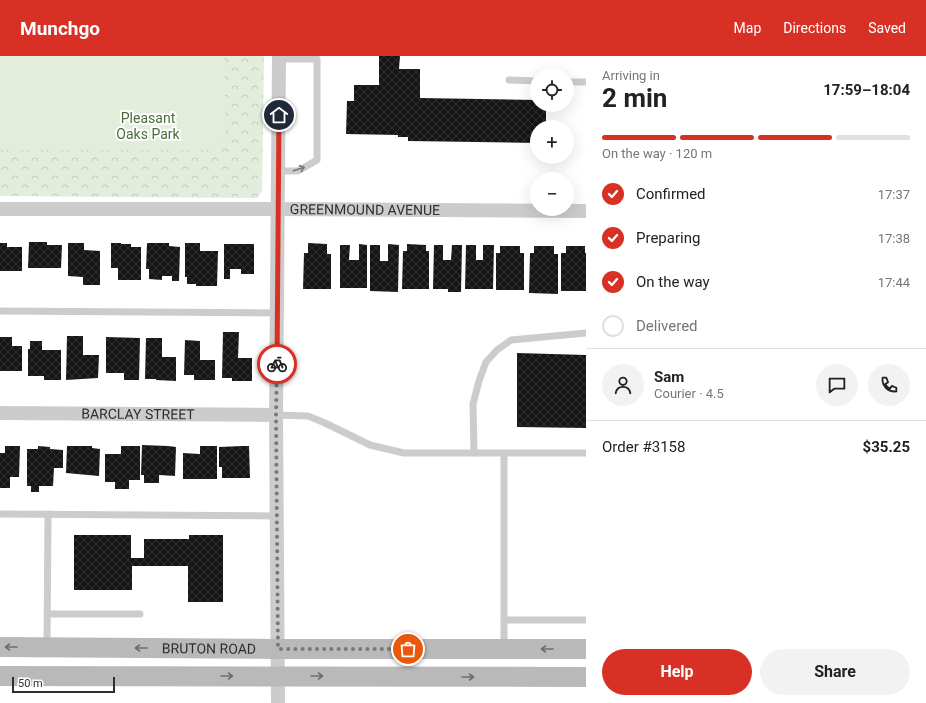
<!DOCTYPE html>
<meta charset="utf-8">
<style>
:root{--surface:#fff;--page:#f2f2f2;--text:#222;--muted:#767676;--line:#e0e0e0;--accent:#d93025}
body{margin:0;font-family:Roboto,sans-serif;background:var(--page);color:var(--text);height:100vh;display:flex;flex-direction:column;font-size:15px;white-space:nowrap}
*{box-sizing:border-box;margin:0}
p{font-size:13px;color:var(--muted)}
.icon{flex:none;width:22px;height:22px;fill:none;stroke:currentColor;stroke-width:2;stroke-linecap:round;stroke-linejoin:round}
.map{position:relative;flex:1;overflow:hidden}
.panel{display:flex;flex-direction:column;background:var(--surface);width:340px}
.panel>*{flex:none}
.buttons{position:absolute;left:530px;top:12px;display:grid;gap:8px}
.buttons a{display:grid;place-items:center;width:44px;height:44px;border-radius:50%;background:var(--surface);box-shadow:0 4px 16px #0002;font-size:20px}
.scale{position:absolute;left:12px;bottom:10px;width:103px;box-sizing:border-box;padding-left:4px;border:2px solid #2f2f2f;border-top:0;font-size:11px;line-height:14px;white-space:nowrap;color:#2f2f2f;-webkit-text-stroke:3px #fff;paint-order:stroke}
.pin{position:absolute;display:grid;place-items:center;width:34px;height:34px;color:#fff;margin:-17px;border:2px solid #fff;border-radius:50%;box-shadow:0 1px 4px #0007}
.courier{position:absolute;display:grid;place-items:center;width:40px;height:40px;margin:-20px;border:3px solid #d93025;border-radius:50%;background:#fff;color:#222;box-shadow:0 1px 5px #0007}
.headline em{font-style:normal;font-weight:700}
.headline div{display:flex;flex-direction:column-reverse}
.headline{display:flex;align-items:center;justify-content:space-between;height:68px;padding:0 16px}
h1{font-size:26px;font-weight:700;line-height:30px}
.bar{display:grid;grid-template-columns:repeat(4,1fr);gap:6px 4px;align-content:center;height:48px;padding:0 16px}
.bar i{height:5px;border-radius:3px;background:var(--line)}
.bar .selected{background:var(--accent)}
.bar p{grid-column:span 4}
.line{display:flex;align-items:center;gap:10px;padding:0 16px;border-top:1px solid var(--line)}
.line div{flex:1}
.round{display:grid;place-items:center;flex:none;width:42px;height:42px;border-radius:21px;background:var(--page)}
ol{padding:0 16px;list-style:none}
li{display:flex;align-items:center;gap:12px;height:44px}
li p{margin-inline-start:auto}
li .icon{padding:4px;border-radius:50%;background:var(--accent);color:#fff;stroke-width:4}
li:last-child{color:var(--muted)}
li i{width:22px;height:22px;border:2px solid var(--line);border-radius:50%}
.cta{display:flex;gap:8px;margin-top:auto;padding:8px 16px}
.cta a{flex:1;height:46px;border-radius:24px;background:var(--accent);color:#fff;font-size:16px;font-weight:700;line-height:46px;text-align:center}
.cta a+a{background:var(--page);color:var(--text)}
header{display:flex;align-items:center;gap:24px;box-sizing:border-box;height:56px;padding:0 20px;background:var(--accent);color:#fff}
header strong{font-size:19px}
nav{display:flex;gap:22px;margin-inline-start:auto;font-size:14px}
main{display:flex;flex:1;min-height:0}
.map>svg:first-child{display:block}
</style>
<header>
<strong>Munchgo</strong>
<nav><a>Map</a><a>Directions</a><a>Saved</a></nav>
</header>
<main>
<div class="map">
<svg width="586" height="647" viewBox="0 0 586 647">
<defs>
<pattern id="forest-crowns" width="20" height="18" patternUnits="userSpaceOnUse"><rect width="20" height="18" fill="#e2eddb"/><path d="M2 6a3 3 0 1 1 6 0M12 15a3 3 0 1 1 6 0" fill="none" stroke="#c2ccbc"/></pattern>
<pattern id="building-cross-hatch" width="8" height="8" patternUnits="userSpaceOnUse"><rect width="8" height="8" fill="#161616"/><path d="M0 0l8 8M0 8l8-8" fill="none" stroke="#303030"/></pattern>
</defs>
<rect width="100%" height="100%" fill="#fff"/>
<polygon fill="url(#forest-crowns)" points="0,0 264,0 262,135 257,142 0,140"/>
<polygon fill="#e2eddb" points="0,0 224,0 226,79 208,94 0,94"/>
<g fill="url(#building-cross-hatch)">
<polygon points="379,0 400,0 399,13 420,13 420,42 537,44 537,49 546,49 546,71 537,71 537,87 408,85 408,81 398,81 398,79 346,78 347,45 354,45 354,29 379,29"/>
<polygon points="29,186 47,186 47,189 62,189 61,212 28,212"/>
<polygon points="0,187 7,187 7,191 22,191 22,215 0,215"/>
<polygon points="68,187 84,187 84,194 100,195 100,229 83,229 83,221 68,220"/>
<polygon points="111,187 121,187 121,188 131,188 131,191 141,191 141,224 118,224 118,212 111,212"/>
<polygon points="147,187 169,187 169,190 180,191 179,225 172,225 172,220 162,220 162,224 149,223 149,213 146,213"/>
<polygon points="185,187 200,187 200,195 218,195 217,230 196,230 196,228 187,228 187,221 185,221"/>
<polygon points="308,187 327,188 327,198 331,198 331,233 303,233 304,197 308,197"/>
<polygon points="224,188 254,188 254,218 241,218 241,213 230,213 230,223 224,223"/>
<polygon points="359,188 367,189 367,232 340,232 340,189 350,189 349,204 359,204"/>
<polygon points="388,188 399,189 398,236 370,235 370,189 380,189 380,205 388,205"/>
<polygon points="407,188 426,189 426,195 429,195 429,233 402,233 403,195 407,195"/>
<polygon points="434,189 443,189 443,204 451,204 452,189 462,189 461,236 448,236 448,233 433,233"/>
<polygon points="466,189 476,189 476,204 483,204 483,189 494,189 493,233 465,233"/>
<polygon points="500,190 520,190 520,197 524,197 524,234 496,234 496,197 500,197"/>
<polygon points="534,190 554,190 554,198 558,198 558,238 529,237 530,197 534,197"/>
<polygon points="566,190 585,190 585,197 586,197 586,235 561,235 561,197 566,197"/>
<polygon points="223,276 239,276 238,302 252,302 252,325 232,325 232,322 222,322"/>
<polygon points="67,280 83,280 83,299 99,299 98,322 66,324"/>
<polygon points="0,281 12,281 12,290 22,290 22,315 0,315"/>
<polygon points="106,281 140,282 139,324 124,324 124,317 106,317"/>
<polygon points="146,282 162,282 162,301 176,301 176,325 156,324 156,323 145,323"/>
<polygon points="185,284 200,285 200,304 215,304 215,324 194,324 194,319 184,319"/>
<polygon points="30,285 42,285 42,294 61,294 61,324 44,324 44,320 28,320 28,293 30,293"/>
<polygon points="517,297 586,299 586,372 517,371"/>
<polygon points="142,389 168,390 176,391 175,420 159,419 159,427 144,427 144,419 141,419"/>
<polygon points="5,390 20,390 19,421 10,421 10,432 0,432 0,397 5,397"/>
<polygon points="38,390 50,391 50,393 63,394 63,412 54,412 53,430 39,430 39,436 31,436 31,430 27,430 27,393 38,393"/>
<polygon points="67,390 92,390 92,392 100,393 99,420 66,417"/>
<polygon points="121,390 140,390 140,424 129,424 129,433 115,433 115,426 105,426 105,398 121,398"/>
<polygon points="200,390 217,390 217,423 183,423 183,397 200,398"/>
<polygon points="242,390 249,390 250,422 222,422 222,411 219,411 219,391"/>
<polygon points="74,479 131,479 131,502 144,502 144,483 189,483 189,479 223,479 223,546 188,546 188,510 132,510 132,534 74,534"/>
</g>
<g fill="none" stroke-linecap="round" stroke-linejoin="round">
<g stroke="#ccc" stroke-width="7">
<polyline points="509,24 537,25"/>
<polyline points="567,26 586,26"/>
<polyline points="278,115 298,115 317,104 317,3 279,3"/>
<polyline points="0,255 278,257"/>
<polyline points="276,359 308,360 325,367 370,389 404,397 586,397"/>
<polyline points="474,397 473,348 479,325 486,306 497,294 511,284 586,277"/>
<polyline points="0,458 277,460"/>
<polyline points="48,558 140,558"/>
<polyline points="504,564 586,564"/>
<polyline points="47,589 48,458"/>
<polyline points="504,591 504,397"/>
</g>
<g stroke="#ccc" stroke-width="14">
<path id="s1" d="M 0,153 L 278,153 L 586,155"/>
<path id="s2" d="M 0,357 L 276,359"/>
<polyline points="278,647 276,359 279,0"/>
</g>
<g stroke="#b9b9b9" stroke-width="20">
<path id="s3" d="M 0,591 L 278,593 L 586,593"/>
<polyline points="0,620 586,621"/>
</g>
</g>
<defs><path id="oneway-shaft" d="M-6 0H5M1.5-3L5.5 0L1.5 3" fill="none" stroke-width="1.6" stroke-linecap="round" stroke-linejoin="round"/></defs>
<use stroke="#767676" href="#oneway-shaft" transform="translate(299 113) rotate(-18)"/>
<g stroke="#6d6d6d">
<use href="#oneway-shaft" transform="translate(11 591) rotate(-180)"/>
<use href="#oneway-shaft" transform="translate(141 592) rotate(-180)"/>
<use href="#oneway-shaft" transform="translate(547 593) rotate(180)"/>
<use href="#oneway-shaft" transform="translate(227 620)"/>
<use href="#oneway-shaft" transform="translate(317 620)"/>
<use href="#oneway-shaft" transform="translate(468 621)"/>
</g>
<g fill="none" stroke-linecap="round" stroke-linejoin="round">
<polyline stroke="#787878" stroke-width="4" stroke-dasharray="0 7.2" points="277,308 276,359 278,593 408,593"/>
<polyline stroke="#d93025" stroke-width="5" points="277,308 279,59"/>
</g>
<g text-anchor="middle" stroke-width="4" stroke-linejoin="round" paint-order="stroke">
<g font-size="14" fill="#486d39" stroke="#fff">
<text x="148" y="67">Pleasant<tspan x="148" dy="16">Oaks Park</tspan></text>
</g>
<g font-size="14" fill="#2f2f2f" stroke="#fff">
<text dy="5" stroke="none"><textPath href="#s1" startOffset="365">GREENMOUND AVENUE</textPath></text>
<text dy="5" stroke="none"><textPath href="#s2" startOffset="138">BARCLAY STREET</textPath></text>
<text dy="5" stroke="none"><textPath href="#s3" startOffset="209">BRUTON ROAD</textPath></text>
</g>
</g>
</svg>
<div class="buttons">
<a><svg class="icon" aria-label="locate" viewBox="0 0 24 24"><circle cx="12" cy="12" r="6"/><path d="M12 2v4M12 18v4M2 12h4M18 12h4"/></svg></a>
<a>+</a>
<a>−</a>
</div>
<div class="scale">50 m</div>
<div class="pin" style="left:408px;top:593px;background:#ea580c"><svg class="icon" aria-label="bag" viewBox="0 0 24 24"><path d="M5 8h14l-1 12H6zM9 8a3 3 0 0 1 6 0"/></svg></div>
<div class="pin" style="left:279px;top:59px;background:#1f2937"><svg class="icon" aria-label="home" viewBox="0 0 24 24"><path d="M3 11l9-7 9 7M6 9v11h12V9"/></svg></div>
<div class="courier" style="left:277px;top:308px"><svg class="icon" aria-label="bike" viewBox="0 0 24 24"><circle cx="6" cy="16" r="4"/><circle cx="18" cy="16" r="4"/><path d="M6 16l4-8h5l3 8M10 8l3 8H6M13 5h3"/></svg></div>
</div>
<section class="panel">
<div class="headline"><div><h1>2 min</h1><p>Arriving in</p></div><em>17:59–18:04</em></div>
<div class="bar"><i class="selected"></i><i class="selected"></i><i class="selected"></i><i></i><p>On the way · 120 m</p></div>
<ol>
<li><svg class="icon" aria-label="check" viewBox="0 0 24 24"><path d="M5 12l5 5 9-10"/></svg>Confirmed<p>17:37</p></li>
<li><svg class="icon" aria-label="check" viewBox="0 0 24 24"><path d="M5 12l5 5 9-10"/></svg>Preparing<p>17:38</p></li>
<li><svg class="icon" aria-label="check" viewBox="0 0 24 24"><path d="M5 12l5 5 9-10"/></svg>On the way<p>17:44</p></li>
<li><i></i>Delivered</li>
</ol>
<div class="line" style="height:72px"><a class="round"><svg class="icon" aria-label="person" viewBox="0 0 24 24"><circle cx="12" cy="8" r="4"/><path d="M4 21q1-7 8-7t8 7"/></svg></a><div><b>Sam</b><p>Courier · 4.5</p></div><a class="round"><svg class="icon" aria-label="chat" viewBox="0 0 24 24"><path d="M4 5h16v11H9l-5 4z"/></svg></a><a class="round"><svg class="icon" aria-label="phone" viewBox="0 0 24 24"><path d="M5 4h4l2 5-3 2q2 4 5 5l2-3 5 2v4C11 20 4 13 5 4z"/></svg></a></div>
<div class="line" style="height:52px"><div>Order #3158</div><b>$35.25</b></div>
<div class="cta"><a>Help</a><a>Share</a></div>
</section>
</main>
